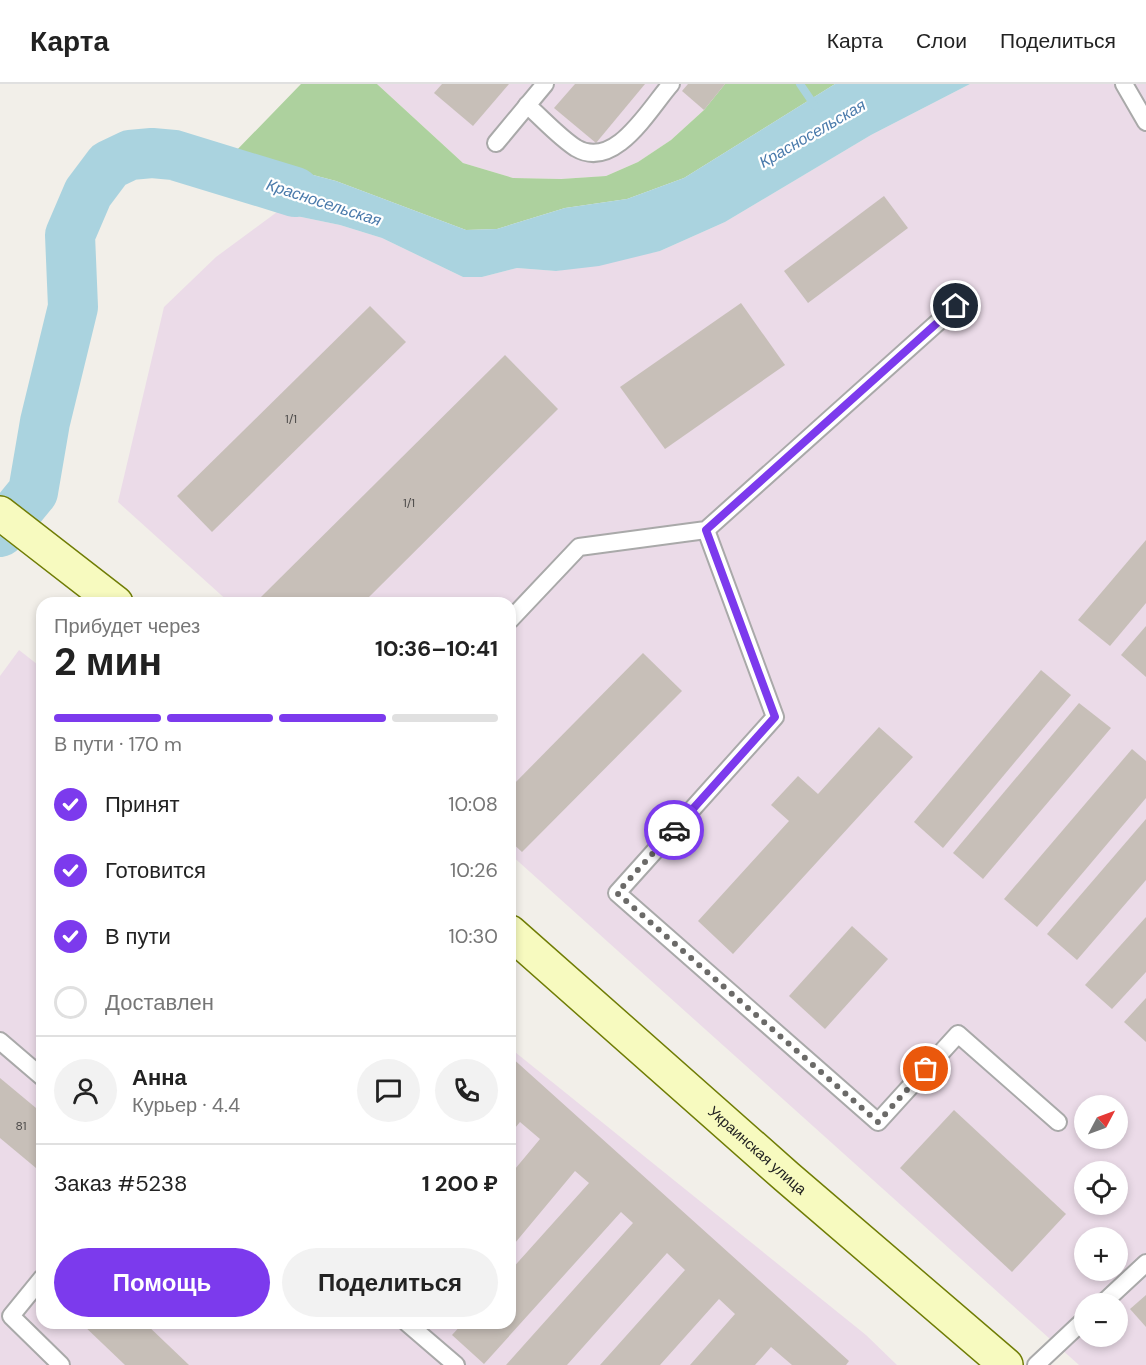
<!DOCTYPE html>
<html lang="ru">
<meta charset="utf-8">
<style>
:root{--surface:#fff;--page:#f2f2f2;--text:#222;--muted:#767676;--line:#e0e0e0;--accent:#7c3aed}
body{margin:0;font-family:"DM Sans",sans-serif;background:var(--page);color:var(--text);height:100vh;display:flex;flex-direction:column;font-size:22px;white-space:nowrap}
*{box-sizing:border-box;margin:0}
p{font-size:20px;color:var(--muted)}
.icon{flex:none;width:33px;height:33px;fill:none;stroke:currentColor;stroke-width:2;stroke-linecap:round;stroke-linejoin:round}
.map{position:relative;flex:1;overflow:hidden}
.side{position:absolute;left:36px;top:513px;width:480px;height:732px;display:flex;flex-direction:column;background:var(--surface);border-radius:18px;box-shadow:0 3px 9px #0003}
.side>*{flex:none}
.needle{width:39px;rotate:49deg}
.fabs{position:absolute;left:1074px;top:1011px;display:grid;gap:12px}
.fabs a{display:grid;place-items:center;width:54px;height:54px;border-radius:50%;background:var(--surface);box-shadow:0 3px 9px #0003;font-size:30px}
.pin{position:absolute;display:grid;place-items:center;width:51px;height:51px;color:#fff;margin:-26px;border:3px solid #fff;border-radius:50%;box-shadow:0 2px 6px #0007}
.courier{position:absolute;display:grid;place-items:center;width:60px;height:60px;margin:-30px;border:4px solid #7c3aed;border-radius:50%;background:#fff;color:#222;box-shadow:0 2px 8px #0007}
.headline em{font-style:normal;font-weight:700}
.headline div{display:flex;flex-direction:column-reverse}
.headline{display:flex;align-items:center;justify-content:space-between;height:102px;padding:0 18px}
h1{font-size:39px;font-weight:700;line-height:45px}
.bar{display:grid;grid-template-columns:repeat(4,1fr);gap:9px 6px;align-content:center;height:72px;padding:0 18px}
.bar i{height:8px;border-radius:4px;background:var(--line)}
.bar .selected{background:var(--accent)}
.bar p{grid-column:span 4}
.line{display:flex;align-items:center;gap:15px;padding:0 18px;border-top:2px solid var(--line)}
.line div{flex:1}
.round{display:grid;place-items:center;flex:none;width:63px;height:63px;border-radius:32px;background:var(--page)}
ol{padding:0 18px;list-style:none}
li{display:flex;align-items:center;gap:18px;height:66px}
li p{margin-inline-start:auto}
li .icon{padding:6px;border-radius:50%;background:var(--accent);color:#fff;stroke-width:4}
li:last-child{color:var(--muted)}
li i{width:33px;height:33px;border:3px solid var(--line);border-radius:50%}
.primary-button{display:flex;gap:12px;margin-top:auto;padding:12px 18px}
.primary-button a{flex:1;height:69px;border-radius:36px;background:var(--accent);color:#fff;font-size:24px;font-weight:700;line-height:69px;text-align:center}
.primary-button a+a{background:var(--page);color:var(--text)}
header{display:flex;align-items:center;gap:36px;box-sizing:border-box;height:84px;padding:0 30px;background:var(--surface);border-bottom:2px solid var(--line)}
header strong{font-size:28px}
nav{display:flex;gap:33px;margin-inline-start:auto;font-size:21px}
.map>svg:first-child{display:block}
</style>
<header>
<strong>Карта</strong>
<nav><a>Карта</a><a>Слои</a><a>Поделиться</a></nav>
</header>
<div class="map">
<svg width="1146" height="1281" viewBox="0 0 1146 1281">
<rect width="100%" height="100%" fill="#f2efe9"/>
<g fill="#ebdbe8" fill-rule="evenodd">
<polygon points="377,0 725,0 704,26 671,56 638,78 606,92 561,95 513,94 463,79"/>
<path d="M 970,0 L 1146,0 L 1146,1281 L 1079,1281 L 510,770 L 510,519 L 230,519 L 118,418 L 164,223 L 216,173 L 277,128 L 340,141 L 382,154 L 463,193 L 482,193 L 517,184 L 556,187 L 660,167 L 725,138 L 871,51 ZM 1084,1022 L 1118,1022 L 1118,1054 L 1084,1054 ZM 1084,1088 L 1118,1088 L 1118,1120 L 1084,1120 ZM 1084,1154 L 1118,1154 L 1118,1186 L 1084,1186 ZM 1084,1220 L 1118,1220 L 1118,1252 L 1084,1252 Z"/>
<polygon points="19,566 42,584 42,1239 510,1239 510,964 866,1251 897,1281 0,1281 0,592"/>
</g>
<polygon fill="#add19e" points="301,0 377,0 463,79 513,94 561,95 606,92 638,78 671,56 704,26 725,0 835,0 684,94 627,115 565,124 497,145 466,146 336,97 233,70"/>
<polygon fill="#aad3df" points="835,0 970,0 871,51 725,138 660,167 599,182 556,187 517,184 482,193 463,193 382,154 340,141 277,128 224,110 233,70 336,97 466,146 497,145 565,124 627,115 684,94"/>
<g fill="none" stroke-linecap="round" stroke-linejoin="round">
<polyline stroke="#aad3df" stroke-width="8" points="800,0 815,22"/>
<polyline stroke="#aad3df" stroke-width="50" points="0,448 33,408 45,338 73,223 70,151 88,109 109,81 130,71 152,69 174,71 295,108"/>
</g>
<g fill="#c7bfb8">
<polygon points="442,0 509,0 473,42 434,9"/>
<polygon points="575,0 645,0 596,59 554,24"/>
<polygon points="688,0 725,0 704,26 682,7"/>
<polygon points="884,112 908,144 808,219 784,187"/>
<polygon points="741,219 785,281 665,365 620,303"/>
<polygon points="370,222 406,258 212,448 177,412"/>
<polygon points="505,271 558,325 363,519 265,519 260,514"/>
<polygon points="1146,456 1146,519 1110,562 1078,536"/>
<polygon points="1146,542 1146,593 1121,571"/>
<polygon points="643,569 682,607 522,768 510,757 510,704"/>
<polygon points="1041,586 1071,611 943,764 914,738"/>
<polygon points="1079,619 1111,644 983,795 953,769"/>
<polygon points="879,643 913,673 733,870 698,837 789,737 771,721 798,692 818,710"/>
<polygon points="1132,665 1146,677 1146,714 1037,843 1004,815"/>
<polygon points="1146,735 1146,796 1077,876 1047,850"/>
<polygon points="1146,833 1146,888 1112,925 1085,901"/>
<polygon points="852,842 888,875 825,945 789,912"/>
<polygon points="1146,914 1146,958 1124,938"/>
<polygon points="510,972 849,1277 846,1281 792,1281 771,1263 755,1281 690,1281 735,1230 719,1215 660,1281 600,1281 685,1186 667,1169 567,1281 506,1281 633,1139 621,1128 484,1280 452,1251 463,1239 510,1239 510,1187 589,1099 575,1087 510,1165 510,1091 540,1055 520,1038 510,1050"/>
<polygon points="0,994 42,1029 42,1089 0,1054"/>
<polygon points="954,1026 1066,1130 1012,1188 900,1084"/>
<polygon points="1146,1211 1146,1243 1130,1225"/>
<polygon points="81,1239 145,1239 189,1281 125,1281"/>
</g>
<g fill="none" stroke-linecap="round" stroke-linejoin="round">
<defs>
<g id="lane">
<polyline points="1124,0 1146,38"/>
<path d="M 527,21 C 543,35 559,53 576,64 C 615,87 649,25 671,0"/>
<polyline points="496,59 545,0"/>
<polyline points="706,446 775,633 617,809 878,1038 958,950 1058,1038"/>
<polyline points="510,536 579,463 706,446 956,222"/>
<polyline points="0,957 42,993"/>
<polyline points="42,1194 11,1232 61,1281"/>
<polyline points="1102,1220 1146,1179"/>
<polyline points="407,1239 456,1281"/>
<polyline points="1036,1281 1084,1236"/>
</g>
<g id="secondary">
<polyline points="0,429 116,519"/>
<path id="s1" d="M 510,848 L 787,1093 L 1006,1281"/>
</g>
</defs>
<use href="#lane" stroke="#a9a9a9" stroke-width="20"/>
<use href="#secondary" stroke="#707d05" stroke-width="36"/>
<use href="#lane" stroke="#fff" stroke-width="16"/>
<use href="#secondary" stroke="#f7fabf" stroke-width="33"/>
</g>
<g fill="none" stroke-linecap="round" stroke-linejoin="round">
<polyline stroke="#6b6a68" stroke-width="6" stroke-dasharray="0 10.8" points="674,746 617,809 878,1038 926,985"/>
<polyline stroke="#7c3aed" stroke-width="8" points="674,746 775,633 706,446 956,222"/>
</g>
<g text-anchor="middle" stroke-width="4.5" stroke-linejoin="round" paint-order="stroke">
<g font-size="12" fill="#4b4948">
<text x="291" y="339">1/1</text>
<text x="409" y="423">1/1</text>
<text x="21" y="1046">81</text>
</g>
<g font-size="15" fill="#222" stroke="#fff">
<text dy="5" stroke="none"><textPath href="#s1" startOffset="330">Украинская улица</textPath></text>
</g>
<g font-size="16" font-style="italic" fill="#4a7aab" stroke="#fff">
<text transform="translate(812 49) rotate(-30)" y="6">Красносельская</text>
<text transform="translate(324 118) rotate(18)" y="6">Красносельская</text>
</g>
</g>
</svg>
<div class="fabs">
<a><svg class="needle" viewBox="-14 -14 28 28"><path d="M0-13l5 13h-10z" fill="#e53935"/><path d="M0 13l5-13h-10z" fill="#767676"/></svg></a>
<a><svg class="icon" aria-label="locate" viewBox="0 0 24 24"><circle cx="12" cy="12" r="6"/><path d="M12 2v4M12 18v4M2 12h4M18 12h4"/></svg></a>
<a>+</a>
<a>−</a>
</div>
<div class="pin" style="left:926px;top:985px;background:#ea580c"><svg class="icon" aria-label="bag" viewBox="0 0 24 24"><path d="M5 8h14l-1 12H6zM9 8a3 3 0 0 1 6 0"/></svg></div>
<div class="pin" style="left:956px;top:222px;background:#1f2937"><svg class="icon" aria-label="home" viewBox="0 0 24 24"><path d="M3 11l9-7 9 7M6 9v11h12V9"/></svg></div>
<div class="courier" style="left:674px;top:746px"><svg class="icon" aria-label="car" viewBox="0 0 24 24"><path d="M5 17H2v-5l4-1 3-4h7l3 4 3 1v5h-3M9 17h6M6 11h13"/><circle cx="7" cy="17" r="2"/><circle cx="17" cy="17" r="2"/></svg></div>
<section class="side">
<div class="headline"><div><h1>2 мин</h1><p>Прибудет через</p></div><em>10:36–10:41</em></div>
<div class="bar"><i class="selected"></i><i class="selected"></i><i class="selected"></i><i></i><p>В пути · 170 m</p></div>
<ol>
<li><svg class="icon" aria-label="check" viewBox="0 0 24 24"><path d="M5 12l5 5 9-10"/></svg>Принят<p>10:08</p></li>
<li><svg class="icon" aria-label="check" viewBox="0 0 24 24"><path d="M5 12l5 5 9-10"/></svg>Готовится<p>10:26</p></li>
<li><svg class="icon" aria-label="check" viewBox="0 0 24 24"><path d="M5 12l5 5 9-10"/></svg>В пути<p>10:30</p></li>
<li><i></i>Доставлен</li>
</ol>
<div class="line" style="height:108px"><a class="round"><svg class="icon" aria-label="person" viewBox="0 0 24 24"><circle cx="12" cy="8" r="4"/><path d="M4 21q1-7 8-7t8 7"/></svg></a><div><b>Анна</b><p>Курьер · 4.4</p></div><a class="round"><svg class="icon" aria-label="chat" viewBox="0 0 24 24"><path d="M4 5h16v11H9l-5 4z"/></svg></a><a class="round"><svg class="icon" aria-label="phone" viewBox="0 0 24 24"><path d="M5 4h4l2 5-3 2q2 4 5 5l2-3 5 2v4C11 20 4 13 5 4z"/></svg></a></div>
<div class="line" style="height:78px"><div>Заказ #5238</div><b>1 200 ₽</b></div>
<div class="primary-button"><a>Помощь</a><a>Поделиться</a></div>
</section>
</div>
